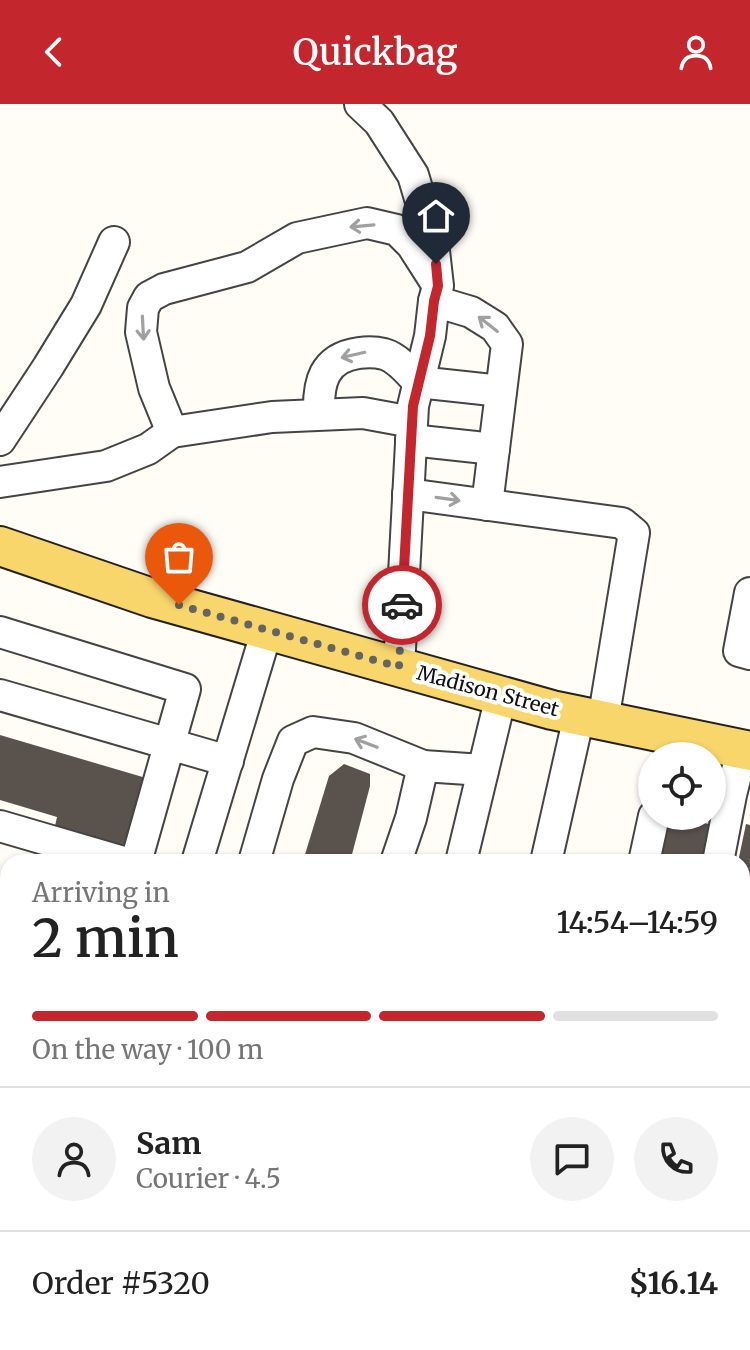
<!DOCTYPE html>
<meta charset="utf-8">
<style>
:root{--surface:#fff;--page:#f2f2f2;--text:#222;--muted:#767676;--line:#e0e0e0;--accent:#c4262e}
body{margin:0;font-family:Merriweather,serif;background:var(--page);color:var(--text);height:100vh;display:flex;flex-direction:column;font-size:30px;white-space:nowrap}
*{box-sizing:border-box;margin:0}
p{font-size:26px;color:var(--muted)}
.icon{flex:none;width:44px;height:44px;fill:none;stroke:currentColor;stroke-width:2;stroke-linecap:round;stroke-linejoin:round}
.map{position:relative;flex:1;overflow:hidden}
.sheet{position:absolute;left:0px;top:750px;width:750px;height:496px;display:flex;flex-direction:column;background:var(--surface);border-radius:24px 24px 0 0;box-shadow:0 2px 6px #0004}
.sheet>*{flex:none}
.buttons{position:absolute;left:638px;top:638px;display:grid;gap:16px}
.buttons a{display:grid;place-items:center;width:88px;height:88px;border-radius:50%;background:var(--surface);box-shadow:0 2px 6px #0004;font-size:40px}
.pin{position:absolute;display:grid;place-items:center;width:68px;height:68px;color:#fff;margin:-82px -34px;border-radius:50% 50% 50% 0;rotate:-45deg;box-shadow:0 0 8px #0007}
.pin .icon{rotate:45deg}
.courier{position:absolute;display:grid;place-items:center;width:80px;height:80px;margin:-40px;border:6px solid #c4262e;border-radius:50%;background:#fff;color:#222;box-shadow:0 2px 10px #0007}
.headline em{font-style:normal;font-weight:600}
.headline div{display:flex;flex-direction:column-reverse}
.headline{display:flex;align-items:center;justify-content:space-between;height:136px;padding:0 32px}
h1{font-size:52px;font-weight:600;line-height:60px}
.bar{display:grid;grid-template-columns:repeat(4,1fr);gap:12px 8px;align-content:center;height:96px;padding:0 32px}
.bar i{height:10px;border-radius:6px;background:var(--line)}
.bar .active{background:var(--accent)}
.bar p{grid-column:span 4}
.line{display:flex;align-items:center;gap:20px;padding:0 32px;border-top:2px solid var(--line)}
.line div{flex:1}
.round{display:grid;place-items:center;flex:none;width:84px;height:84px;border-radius:42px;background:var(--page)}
header{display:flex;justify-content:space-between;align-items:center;height:104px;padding:0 32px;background:var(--accent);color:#fff;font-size:36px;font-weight:600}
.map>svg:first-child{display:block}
</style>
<header><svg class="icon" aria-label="back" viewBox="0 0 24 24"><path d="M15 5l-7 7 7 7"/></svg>Quickbag<svg class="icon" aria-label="person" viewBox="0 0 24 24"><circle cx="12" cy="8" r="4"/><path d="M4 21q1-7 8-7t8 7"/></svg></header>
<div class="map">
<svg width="750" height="1246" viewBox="0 0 750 1246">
<rect width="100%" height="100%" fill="#fffdf5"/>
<g fill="#5a524d">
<polygon points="0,631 146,674 125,743 55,722 57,713 0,696"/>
<polygon points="344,660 370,670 370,682 350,758 303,757 329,672"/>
<polygon points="668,712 714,721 707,758 659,758"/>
<polygon points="746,720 750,721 750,839 742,837 742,758 738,758"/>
<polygon points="0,1132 8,1132 8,1238 373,1238 372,1246 0,1246"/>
</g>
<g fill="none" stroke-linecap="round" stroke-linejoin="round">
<defs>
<g id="minor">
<polyline points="360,0 379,18 413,71 433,138 438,182 434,197 430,232 413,302 399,563"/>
<polyline points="434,197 471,208 495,223 507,240 487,401"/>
<path d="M 319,310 C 318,279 323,254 359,249 C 367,248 376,248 384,250 C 398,254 409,268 418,278 L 501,287"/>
<polyline points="172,328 154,284 141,228 143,204 149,193 164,185 247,163 297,134 367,119 397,126 412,141 435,177"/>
<polyline points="0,336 48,263 86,201 114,138"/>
<polyline points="411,336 494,345"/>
<polyline points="0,378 106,362 148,345 172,328 272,313 363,309 412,318"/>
<polyline points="408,390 622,419 634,429 603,617"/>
<polyline points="750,489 739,547 750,550"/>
<polyline points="0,528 185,585 136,758"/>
<polyline points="0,591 228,657"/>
<polyline points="423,662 483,666"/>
<polyline points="0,722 123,758"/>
<polyline points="197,758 267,526"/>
<polyline points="254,758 278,675 293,637 313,628 354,634 423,662 411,714 396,758"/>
<polyline points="461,758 501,592"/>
<polyline points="546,758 579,612"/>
<polyline points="644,758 654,712"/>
<polyline points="718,758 731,691 742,646"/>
<polyline points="0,867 8,869"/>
<polyline points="742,901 750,903"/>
<polyline points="0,1104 8,1105"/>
<polyline points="679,1238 689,1246"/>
<polyline points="398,1246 399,1238"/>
</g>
<polyline id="major" points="0,442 152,494 552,606 750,647"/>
</defs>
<use href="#minor" stroke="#444" stroke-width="34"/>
<use href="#major" stroke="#222" stroke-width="42"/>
<use href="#minor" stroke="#fff" stroke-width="30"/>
<use href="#major" stroke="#f9d66b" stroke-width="38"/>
</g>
<defs><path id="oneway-shaft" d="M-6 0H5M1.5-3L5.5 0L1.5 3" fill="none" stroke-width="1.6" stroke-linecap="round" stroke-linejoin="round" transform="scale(2)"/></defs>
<g stroke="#a0a0a0">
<use href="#oneway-shaft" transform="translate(362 122) rotate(175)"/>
<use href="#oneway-shaft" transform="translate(488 220) rotate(-142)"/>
<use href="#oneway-shaft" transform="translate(143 224) rotate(87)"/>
<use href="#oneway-shaft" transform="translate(353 251) rotate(167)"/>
<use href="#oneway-shaft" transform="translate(448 395) rotate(8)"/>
<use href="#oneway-shaft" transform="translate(366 639) rotate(-159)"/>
</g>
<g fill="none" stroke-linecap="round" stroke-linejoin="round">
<polyline stroke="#646461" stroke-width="8" stroke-dasharray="0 14.4" points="179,501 399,563 402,501"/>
<polyline stroke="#c4262e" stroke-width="10" points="402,501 413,302 430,232 434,197 438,182 436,160"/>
</g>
<g text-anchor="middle" stroke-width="8" stroke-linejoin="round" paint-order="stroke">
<g font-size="20" fill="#111" stroke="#fff">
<text transform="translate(488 587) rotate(15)" y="7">Madison Street</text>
</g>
</g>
</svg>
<div class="buttons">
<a><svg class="icon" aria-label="locate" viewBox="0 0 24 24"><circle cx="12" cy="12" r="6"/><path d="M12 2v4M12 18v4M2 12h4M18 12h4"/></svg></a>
</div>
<div class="pin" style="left:179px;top:501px;background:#ea580c"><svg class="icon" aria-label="bag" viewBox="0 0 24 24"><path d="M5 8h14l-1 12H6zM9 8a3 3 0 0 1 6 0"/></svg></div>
<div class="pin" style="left:436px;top:160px;background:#1f2937"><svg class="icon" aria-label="home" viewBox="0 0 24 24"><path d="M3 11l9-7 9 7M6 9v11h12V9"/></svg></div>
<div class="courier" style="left:402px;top:501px"><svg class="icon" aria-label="car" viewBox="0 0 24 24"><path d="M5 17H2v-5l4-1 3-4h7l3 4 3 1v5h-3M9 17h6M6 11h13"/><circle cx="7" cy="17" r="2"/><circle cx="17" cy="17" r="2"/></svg></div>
<section class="sheet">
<div class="headline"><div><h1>2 min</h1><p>Arriving in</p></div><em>14:54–14:59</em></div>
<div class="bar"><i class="active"></i><i class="active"></i><i class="active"></i><i></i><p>On the way · 100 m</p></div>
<div class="line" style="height:144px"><a class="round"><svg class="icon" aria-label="person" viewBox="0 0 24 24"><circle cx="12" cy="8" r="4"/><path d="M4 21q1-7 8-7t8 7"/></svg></a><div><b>Sam</b><p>Courier · 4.5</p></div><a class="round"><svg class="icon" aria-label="chat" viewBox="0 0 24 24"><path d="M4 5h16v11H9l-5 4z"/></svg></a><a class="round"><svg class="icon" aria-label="phone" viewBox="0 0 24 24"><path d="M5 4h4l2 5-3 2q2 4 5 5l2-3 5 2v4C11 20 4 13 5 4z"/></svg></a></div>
<div class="line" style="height:104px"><div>Order #5320</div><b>$16.14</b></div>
</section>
</div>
